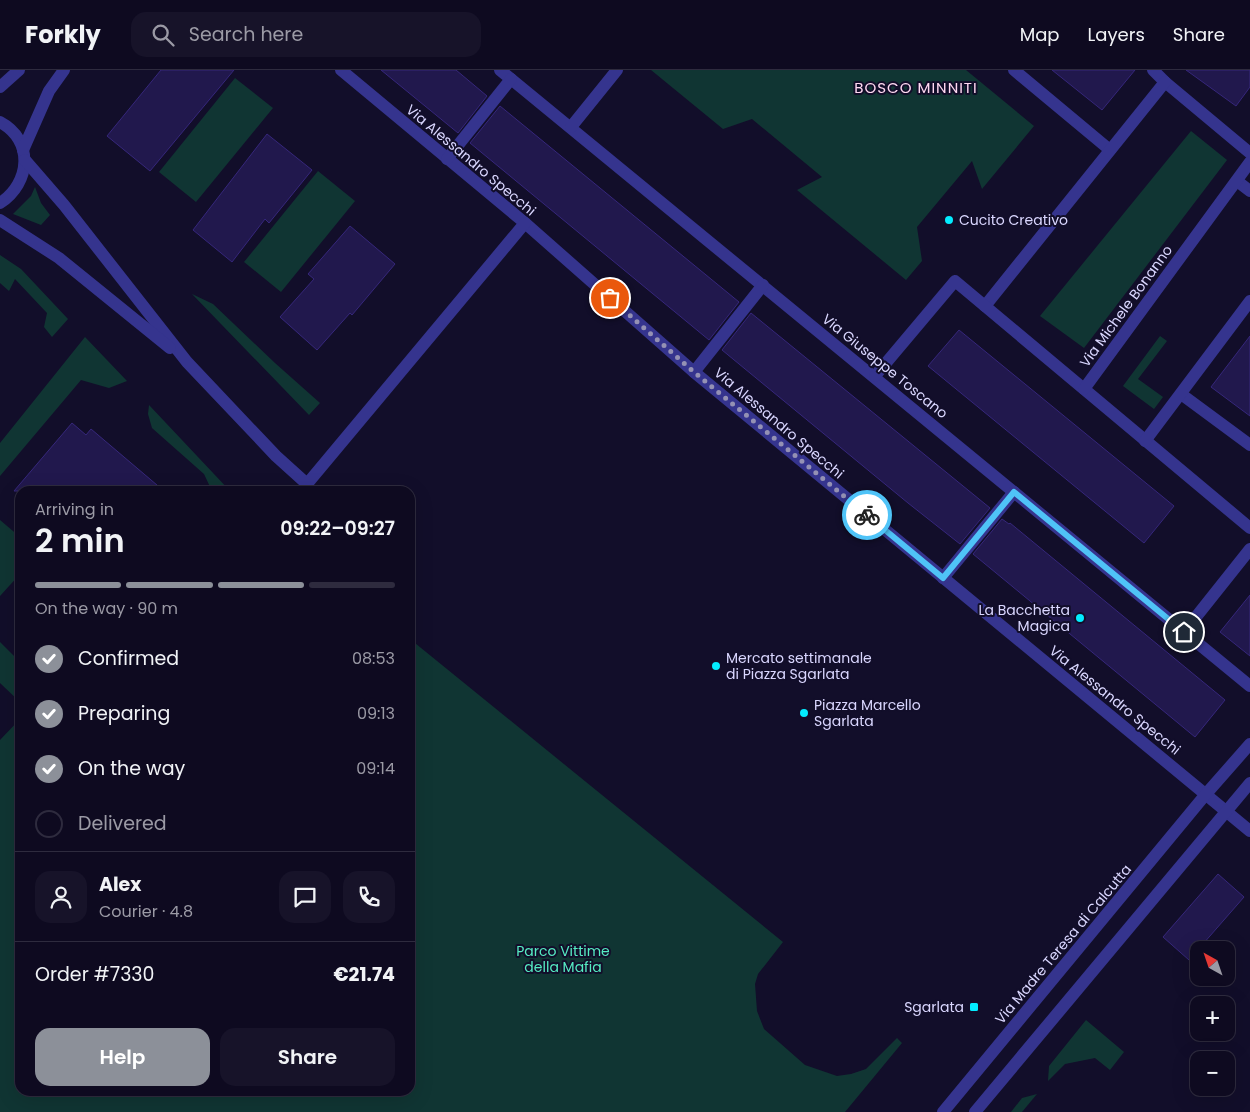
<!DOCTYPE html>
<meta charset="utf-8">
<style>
:root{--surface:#0e0a20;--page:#171329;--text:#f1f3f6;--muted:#9b9aa5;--line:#2e2b3e;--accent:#8c9099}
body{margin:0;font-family:Poppins,sans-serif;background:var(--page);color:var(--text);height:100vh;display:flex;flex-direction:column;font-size:19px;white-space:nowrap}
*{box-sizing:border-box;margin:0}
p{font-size:16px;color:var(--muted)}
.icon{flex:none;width:28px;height:28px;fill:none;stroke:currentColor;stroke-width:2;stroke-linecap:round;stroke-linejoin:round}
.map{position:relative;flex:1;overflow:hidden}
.panel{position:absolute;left:15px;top:416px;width:400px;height:610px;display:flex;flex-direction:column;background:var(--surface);border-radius:15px;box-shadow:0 5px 20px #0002,0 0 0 1px var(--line)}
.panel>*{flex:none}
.needle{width:32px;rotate:320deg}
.controls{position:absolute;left:1190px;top:871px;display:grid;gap:10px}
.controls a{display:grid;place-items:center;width:45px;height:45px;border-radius:10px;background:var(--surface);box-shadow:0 5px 20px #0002,0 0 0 1px var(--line);font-size:25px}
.pin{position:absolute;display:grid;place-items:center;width:42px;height:42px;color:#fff;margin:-21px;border:2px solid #fff;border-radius:50%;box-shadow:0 1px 5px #0007}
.courier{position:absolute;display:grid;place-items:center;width:50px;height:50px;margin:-25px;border:4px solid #4fc3f7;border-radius:50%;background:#fff;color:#222;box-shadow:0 1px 6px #0007}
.overview em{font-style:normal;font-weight:600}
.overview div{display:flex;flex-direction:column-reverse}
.overview{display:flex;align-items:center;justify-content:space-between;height:85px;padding:0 20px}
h1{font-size:32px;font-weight:600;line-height:38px}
.bar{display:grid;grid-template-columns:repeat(4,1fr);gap:8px 5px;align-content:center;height:60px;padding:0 20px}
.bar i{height:6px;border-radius:4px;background:var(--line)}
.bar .active{background:var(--accent)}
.bar p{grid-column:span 4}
.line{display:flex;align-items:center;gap:12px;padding:0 20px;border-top:1px solid var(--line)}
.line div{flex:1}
.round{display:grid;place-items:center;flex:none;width:52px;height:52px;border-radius:15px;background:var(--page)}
ol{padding:0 20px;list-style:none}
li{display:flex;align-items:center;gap:15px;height:55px}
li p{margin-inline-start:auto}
li .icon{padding:5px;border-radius:50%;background:var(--accent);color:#fff;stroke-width:4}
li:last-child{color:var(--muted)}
li i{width:28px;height:28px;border:2px solid var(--line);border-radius:50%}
.cta{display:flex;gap:10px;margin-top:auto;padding:10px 20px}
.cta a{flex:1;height:58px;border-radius:15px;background:var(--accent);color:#fff;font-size:20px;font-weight:600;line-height:58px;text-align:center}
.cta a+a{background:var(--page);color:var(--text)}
header{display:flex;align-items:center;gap:30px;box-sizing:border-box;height:70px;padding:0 25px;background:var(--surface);border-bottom:1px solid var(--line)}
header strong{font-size:24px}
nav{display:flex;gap:28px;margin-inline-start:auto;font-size:18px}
.search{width:350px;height:45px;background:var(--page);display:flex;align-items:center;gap:12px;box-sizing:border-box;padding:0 18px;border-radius:15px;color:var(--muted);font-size:19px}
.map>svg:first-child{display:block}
</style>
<header>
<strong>Forkly</strong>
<div class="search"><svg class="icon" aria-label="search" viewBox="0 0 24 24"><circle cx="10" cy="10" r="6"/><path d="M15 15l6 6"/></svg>Search here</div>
<nav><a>Map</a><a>Layers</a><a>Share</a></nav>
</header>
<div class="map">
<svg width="1250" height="1042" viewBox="0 0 1250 1042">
<rect width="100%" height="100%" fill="#120e2a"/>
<g fill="#103533">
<polygon points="651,0 966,0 1034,56 982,119 972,91 917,157 922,191 906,210 797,120 822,107 752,49 723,59"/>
<polygon points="235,8 273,38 196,132 159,102"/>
<polygon points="1191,61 1227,90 1084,278 1040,246"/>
<polygon points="318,101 355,131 281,222 244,192"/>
<polygon points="35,117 41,133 50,145 41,155 13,144 31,126"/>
<polygon points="0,185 21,199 68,249 52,267 44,257 47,243 15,209 9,221 0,213"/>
<polygon points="192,224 213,234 275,293 320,333 309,345"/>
<polygon points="1160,266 1167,271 1138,309 1163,327 1154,339 1123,316"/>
<polygon points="85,267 127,311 109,318 81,310 0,406 0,373"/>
<polygon points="149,335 230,421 212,421 204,404 152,358 148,344"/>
<polygon points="0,450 20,467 20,504 0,526"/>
<polygon points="410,569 783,872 758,904 755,914 757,941 764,959 805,995 837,1006 851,1004 866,999 897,968 902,973 845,1042 0,1042 0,670 20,649 20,1021 410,1021"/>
<polygon points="0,572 20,592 20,632 0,613"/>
<polygon points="1086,950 1124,982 1110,1000 1095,988 1065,994 1048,1011 1049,996"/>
<polygon points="1037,1024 1022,1042 1011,1042 1022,1028"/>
</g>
<g fill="#21184d" stroke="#36277b">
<polygon points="161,0 234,0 150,101 107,66"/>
<polygon points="381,0 456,0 487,26 458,63"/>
<polygon points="1052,0 1135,0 1102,40"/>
<polygon points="1186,0 1250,0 1250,17 1236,36"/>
<polygon points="500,36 739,232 709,270 470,73"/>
<polygon points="267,64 312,100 269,153 265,149 232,192 193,160"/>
<polygon points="350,156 395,194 352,245 350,243 317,280 280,247 314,209 308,204"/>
<polygon points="751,243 990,438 960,474 908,433 722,280"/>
<polygon points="959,260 1174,436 1144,473 928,296"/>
<polygon points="1250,266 1250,346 1211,317"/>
<polygon points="72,353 86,365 91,359 164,421 14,421"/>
<polygon points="1002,449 1009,454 1010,453 1225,630 1195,667 973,484"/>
<polygon points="1250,525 1250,586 1220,562"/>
<polygon points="1218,804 1244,827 1189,890 1163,867"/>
</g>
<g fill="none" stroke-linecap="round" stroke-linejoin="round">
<g stroke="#35348e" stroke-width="12">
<polyline points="341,0 525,153 694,302 1250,761"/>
<polyline points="500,0 1250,616"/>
<polyline points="1014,0 1110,80"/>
<polyline points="1153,0 1165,12 1250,83"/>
<polyline points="0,17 19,0"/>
<path d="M 0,52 C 34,70 31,113 0,133"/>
<polyline points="571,57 617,0"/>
<polyline points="23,80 49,21 64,0"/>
<polyline points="447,89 511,9"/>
<polyline points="25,90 64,135 187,292 276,386 307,414 525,153"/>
<polyline points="1237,111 1250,121"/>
<polyline points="0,150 59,188 170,278"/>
<polyline points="985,236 1165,12"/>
<polyline points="694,302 763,215"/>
<polyline points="875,306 955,211 1250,458"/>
<polyline points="1084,319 1250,92"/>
<polyline points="1181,324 1250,375"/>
<polyline points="1145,371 1250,231"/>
<polyline points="943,508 1014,422"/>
<polyline points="1184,562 1250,479"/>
<polyline points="943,1042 1206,724 1250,674"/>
<polyline points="975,1042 1250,713"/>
</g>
</g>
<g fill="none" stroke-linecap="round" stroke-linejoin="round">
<polyline stroke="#9491b4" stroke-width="5" stroke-dasharray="0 9" points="610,228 694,302 867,445"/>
<polyline stroke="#4fc3f7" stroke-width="6" points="867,445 943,508 1014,422 1184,562"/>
</g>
<g fill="#03ecff" stroke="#120e2a" stroke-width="2">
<circle cx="949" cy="150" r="5"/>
<circle cx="1080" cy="548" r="5"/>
<circle cx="716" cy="596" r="5"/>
<circle cx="804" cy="643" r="5"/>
<rect x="969" y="932" width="10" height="10" rx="2.5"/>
</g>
<g text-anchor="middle" stroke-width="4" stroke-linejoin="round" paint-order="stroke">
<g font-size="14" fill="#dad7ff" stroke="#120e2a">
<text transform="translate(471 90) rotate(40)" y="5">Via Alessandro Specchi</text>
<text transform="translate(1126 236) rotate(-54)" y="5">Via Michele Bonanno</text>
<text transform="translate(885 296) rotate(39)" y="5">Via Giuseppe Toscano</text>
<text transform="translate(779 353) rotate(40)" y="5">Via Alessandro Specchi</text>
<text transform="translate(1115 630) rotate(39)" y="5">Via Alessandro Specchi</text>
<text transform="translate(1063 874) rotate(-50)" y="5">Via Madre Teresa di Calcutta</text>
</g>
<g font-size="14" fill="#dad7ff" stroke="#120e2a" text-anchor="start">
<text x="959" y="155">Cucito Creativo</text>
<text x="1070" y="545" text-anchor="end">La Bacchetta<tspan x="1070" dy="16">Magica</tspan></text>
<text x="726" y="593">Mercato settimanale<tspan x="726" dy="16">di Piazza Sgarlata</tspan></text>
<text x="814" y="640">Piazza Marcello<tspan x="814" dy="16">Sgarlata</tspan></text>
<text x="964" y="942" text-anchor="end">Sgarlata</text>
</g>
<g font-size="14" fill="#56ecc3" stroke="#120e2a">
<text x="563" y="886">Parco Vittime<tspan x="563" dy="16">della Mafia</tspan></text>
</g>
<g font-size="15" letter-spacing="1" fill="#ffd9f2" stroke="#120e2a">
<text x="916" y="23">BOSCO MINNITI</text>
</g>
</g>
</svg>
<div class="controls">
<a><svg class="needle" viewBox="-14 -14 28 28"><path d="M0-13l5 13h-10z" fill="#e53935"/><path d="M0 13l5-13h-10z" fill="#9b9aa5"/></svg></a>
<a>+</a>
<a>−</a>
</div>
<div class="pin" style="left:610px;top:228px;background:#ea580c"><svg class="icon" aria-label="bag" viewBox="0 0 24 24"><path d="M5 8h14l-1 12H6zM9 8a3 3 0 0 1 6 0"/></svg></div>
<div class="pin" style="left:1184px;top:562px;background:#1f2937"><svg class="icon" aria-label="home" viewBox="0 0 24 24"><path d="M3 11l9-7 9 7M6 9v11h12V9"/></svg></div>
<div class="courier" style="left:867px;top:445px"><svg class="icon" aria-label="bike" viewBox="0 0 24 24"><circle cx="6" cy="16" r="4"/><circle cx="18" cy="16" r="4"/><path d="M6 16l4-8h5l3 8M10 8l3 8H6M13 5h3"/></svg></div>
<section class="panel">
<div class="overview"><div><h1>2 min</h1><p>Arriving in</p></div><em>09:22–09:27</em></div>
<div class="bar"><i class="active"></i><i class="active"></i><i class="active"></i><i></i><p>On the way · 90 m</p></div>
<ol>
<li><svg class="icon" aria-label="check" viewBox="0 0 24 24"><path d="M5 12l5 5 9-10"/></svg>Confirmed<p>08:53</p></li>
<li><svg class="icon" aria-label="check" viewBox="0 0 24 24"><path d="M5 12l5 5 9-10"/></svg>Preparing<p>09:13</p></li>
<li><svg class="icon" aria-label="check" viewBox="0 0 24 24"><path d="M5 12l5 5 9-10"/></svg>On the way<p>09:14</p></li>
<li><i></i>Delivered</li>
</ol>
<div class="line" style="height:90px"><a class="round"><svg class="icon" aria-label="person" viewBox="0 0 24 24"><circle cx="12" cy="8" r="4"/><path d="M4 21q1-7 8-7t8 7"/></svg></a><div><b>Alex</b><p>Courier · 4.8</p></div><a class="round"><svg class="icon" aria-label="chat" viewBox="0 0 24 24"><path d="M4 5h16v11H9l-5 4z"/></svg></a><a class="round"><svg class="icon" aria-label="phone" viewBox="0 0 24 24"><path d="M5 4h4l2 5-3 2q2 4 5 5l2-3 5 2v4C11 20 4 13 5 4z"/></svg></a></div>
<div class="line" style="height:65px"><div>Order #7330</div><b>€21.74</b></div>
<div class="cta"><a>Help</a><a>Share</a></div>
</section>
</div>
